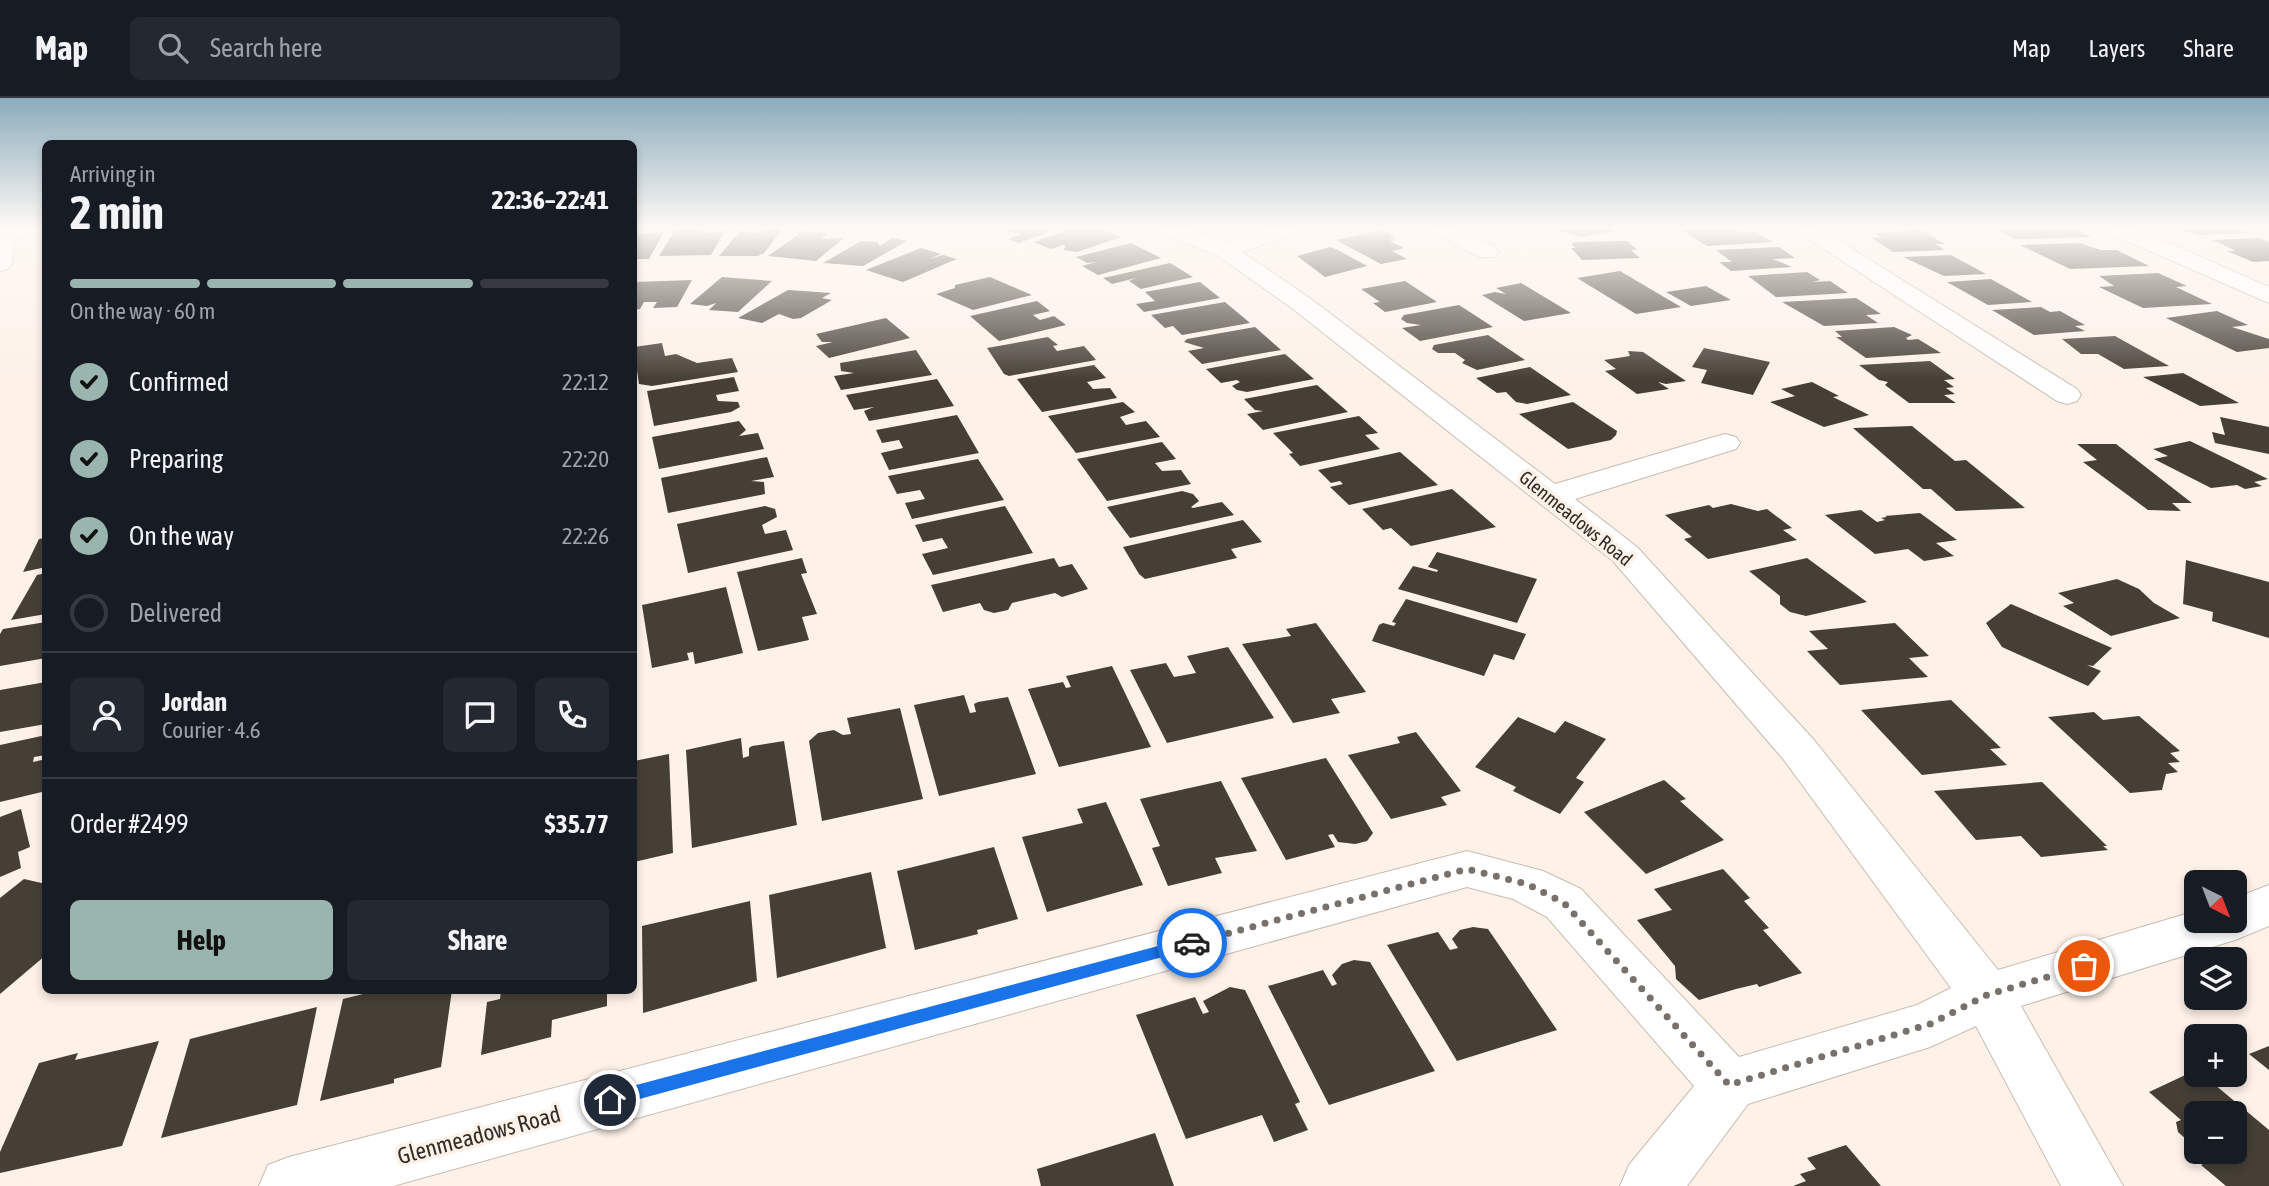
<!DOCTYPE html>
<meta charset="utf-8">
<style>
:root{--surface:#171b24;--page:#242831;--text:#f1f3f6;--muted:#9ea1a6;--line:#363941;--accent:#9ab5ad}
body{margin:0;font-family:"Asap Condensed",sans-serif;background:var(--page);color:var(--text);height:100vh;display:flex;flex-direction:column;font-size:26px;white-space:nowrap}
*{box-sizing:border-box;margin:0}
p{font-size:23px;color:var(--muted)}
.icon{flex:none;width:38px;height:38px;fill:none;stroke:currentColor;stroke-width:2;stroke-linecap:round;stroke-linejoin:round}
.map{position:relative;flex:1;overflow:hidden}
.sheet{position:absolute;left:42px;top:42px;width:595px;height:854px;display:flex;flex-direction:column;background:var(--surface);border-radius:10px;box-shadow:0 4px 10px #0003}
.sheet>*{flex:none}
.needle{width:46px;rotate:138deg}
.buttons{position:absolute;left:2184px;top:772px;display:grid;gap:14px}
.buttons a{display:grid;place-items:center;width:63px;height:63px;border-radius:10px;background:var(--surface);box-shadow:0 4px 10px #0003;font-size:35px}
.pin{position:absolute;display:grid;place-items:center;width:60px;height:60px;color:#fff;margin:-30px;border:4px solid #fff;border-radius:50%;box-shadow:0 2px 7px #0007}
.courier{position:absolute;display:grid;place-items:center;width:70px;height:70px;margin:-35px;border:5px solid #1a73e8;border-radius:50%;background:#fff;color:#222;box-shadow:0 2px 9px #0007}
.head em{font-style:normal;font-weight:700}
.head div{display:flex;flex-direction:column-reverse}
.head{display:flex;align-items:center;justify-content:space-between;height:119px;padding:0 28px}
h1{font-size:46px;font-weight:700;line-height:52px}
.bar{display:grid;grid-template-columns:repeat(4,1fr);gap:10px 7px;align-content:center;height:84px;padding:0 28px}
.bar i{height:9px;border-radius:5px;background:var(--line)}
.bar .current{background:var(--accent)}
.bar p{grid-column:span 4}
.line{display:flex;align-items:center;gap:18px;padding:0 28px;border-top:2px solid var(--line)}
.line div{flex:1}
.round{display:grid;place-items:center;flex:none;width:74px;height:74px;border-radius:10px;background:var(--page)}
ol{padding:0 28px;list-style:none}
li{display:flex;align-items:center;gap:21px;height:77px}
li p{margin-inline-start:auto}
li .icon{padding:7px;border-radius:50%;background:var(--accent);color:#111;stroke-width:4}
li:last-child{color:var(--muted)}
li i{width:38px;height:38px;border:4px solid var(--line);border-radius:50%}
.button{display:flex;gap:14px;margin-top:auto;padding:14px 28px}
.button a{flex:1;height:80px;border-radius:10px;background:var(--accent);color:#111;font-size:28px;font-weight:700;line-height:80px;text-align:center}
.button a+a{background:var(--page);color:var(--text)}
header{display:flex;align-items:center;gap:42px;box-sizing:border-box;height:98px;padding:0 35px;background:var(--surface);border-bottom:2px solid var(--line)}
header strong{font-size:33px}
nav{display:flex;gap:38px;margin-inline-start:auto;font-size:24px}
.search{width:490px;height:63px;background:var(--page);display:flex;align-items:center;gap:18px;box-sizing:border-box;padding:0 24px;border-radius:10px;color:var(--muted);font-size:26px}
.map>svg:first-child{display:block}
</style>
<header>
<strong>Map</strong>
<div class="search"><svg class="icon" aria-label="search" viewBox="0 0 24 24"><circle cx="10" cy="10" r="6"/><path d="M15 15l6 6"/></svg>Search here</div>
<nav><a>Map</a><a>Layers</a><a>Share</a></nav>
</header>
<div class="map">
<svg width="2269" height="1088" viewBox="0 0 2269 1088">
<rect width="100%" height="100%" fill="#fdf1e8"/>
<g fill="#453f36">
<polygon points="765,129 784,129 764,155 758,158 719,158 740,133 761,135"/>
<polygon points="1007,129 1059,129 1059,130 1019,145 1008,141 1022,136 1005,133"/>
<polygon points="1077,129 1096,129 1121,139 1077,154 1063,152 1066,148 1063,147 1051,151 1033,144"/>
<polygon points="1548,129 1607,129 1615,133 1581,139"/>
<polygon points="1677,129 1732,129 1740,134 1756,134 1773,144 1707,148"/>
<polygon points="1992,129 2071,129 2091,139 2015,141"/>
<polygon points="2172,129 2235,129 2248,135 2199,137"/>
<polygon points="675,132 703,132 701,135 725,133 711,157 659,158"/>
<polygon points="1383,132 1395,139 1390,140 1394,142 1390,143 1404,150 1392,153 1407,161 1381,166 1336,142"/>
<polygon points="1921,132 1945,146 1935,146 1945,152 1893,154 1872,140 1881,139 1874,135"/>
<polygon points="803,133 828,135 821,141 844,140 816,163 768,158"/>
<polygon points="664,134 649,161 634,161 634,136"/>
<polygon points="892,140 907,143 863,168 823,165 861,143 877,144 880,148"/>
<polygon points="2259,140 2269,144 2269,163 2253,164 2227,153 2236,153 2213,142"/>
<polygon points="1628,143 1637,152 1631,152 1640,160 1582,162 1571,150 1576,150 1571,146 1575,144"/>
<polygon points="1131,145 1161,160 1098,177 1082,168 1096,164 1087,165 1076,159"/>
<polygon points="2080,145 2101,152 2117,152 2149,168 2070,171 2020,147"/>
<polygon points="1330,149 1338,152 1367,168 1325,179 1297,158"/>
<polygon points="1779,149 1795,160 1773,161 1792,169 1731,173 1719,164 1732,164 1716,152"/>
<polygon points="921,150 941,156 929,161 943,157 957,161 903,184 866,172"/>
<polygon points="1951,157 1986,176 1944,178 1903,159"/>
<polygon points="1170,165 1193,179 1141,191 1129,183 1136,180 1112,186 1103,180"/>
<polygon points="1620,173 1681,209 1636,216 1577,180"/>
<polygon points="1807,174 1820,182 1813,184 1830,183 1848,195 1776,199 1748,178"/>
<polygon points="2158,175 2187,188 2176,189 2212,206 2143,210 2099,189 2114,188 2099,178"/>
<polygon points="722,179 772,183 738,214 709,212 716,205 707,208 690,206"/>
<polygon points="990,179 1032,197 973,212 936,196 955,190 955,187"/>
<polygon points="1991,181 2032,204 1988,207 1947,184"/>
<polygon points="692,182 677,209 653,210 657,204 644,204 640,211 634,212 634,184"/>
<polygon points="1405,183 1437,204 1385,214 1373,205 1380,204 1361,191"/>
<polygon points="1200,184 1220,200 1144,214 1136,206 1155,203 1145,194"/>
<polygon points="1521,185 1571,215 1524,223 1482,197 1495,194 1506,196 1496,190"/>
<polygon points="1706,188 1731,202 1691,208 1666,194"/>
<polygon points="788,192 831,195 822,200 832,202 801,220 793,221 779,216 762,225 738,220"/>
<polygon points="1856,200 1881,216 1866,217 1878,225 1824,228 1782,204"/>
<polygon points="1037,203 1050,213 1033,217 1040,222 1054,218 1066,227 999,243 970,218"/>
<polygon points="1225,204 1250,225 1182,237 1173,228 1165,230 1151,217"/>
<polygon points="1459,207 1493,229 1420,243 1402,230 1421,227 1407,225 1401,221 1404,217"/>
<polygon points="2041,209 2050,214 2060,213 2085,227 2075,228 2085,233 2034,237 1992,212"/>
<polygon points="2217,213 2248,227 2232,229 2269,241 2269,250 2237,254 2166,220"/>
<polygon points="886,220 910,240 829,260 816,248 833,244 822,244 816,236"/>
<polygon points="1255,229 1281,252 1202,266 1188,253 1204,250 1184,244 1187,241"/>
<polygon points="1894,229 1912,237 1906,240 1908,242 1918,241 1941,255 1866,260 1836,239 1842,239 1835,233"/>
<polygon points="1488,237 1525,262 1477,272 1462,265 1465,262 1455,255 1438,255 1432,251 1434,247"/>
<polygon points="2115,238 2169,268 2124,271 2098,256 2081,256 2062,241"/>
<polygon points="1048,239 1058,247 1053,248 1057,253 1084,248 1096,262 1009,278 1004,276 987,250"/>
<polygon points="662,245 665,258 676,256 697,265 732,260 738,274 652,288 639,286 637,272 634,270 634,249"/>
<polygon points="1704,250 1723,254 1770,264 1753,297 1701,285 1707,272 1692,269"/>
<polygon points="916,252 932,277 841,292 834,278 854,275 841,273 840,265"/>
<polygon points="1628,253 1643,254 1686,283 1666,286 1658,284 1669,291 1637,296 1605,273 1616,271 1604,262 1630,258"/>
<polygon points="1285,256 1314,281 1247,294 1237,292 1232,288 1240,284 1237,282 1221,285 1206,271"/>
<polygon points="1930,263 1955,281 1944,282 1954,289 1946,290 1955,296 1944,297 1956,305 1909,305 1885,287 1888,284 1879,282 1859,267"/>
<polygon points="1094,267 1106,280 1087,284 1093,291 1110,290 1117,300 1042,314 1017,281"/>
<polygon points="1530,269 1571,297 1527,306 1516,304 1506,294 1497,295 1476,280"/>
<polygon points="2183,275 2239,305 2200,308 2143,279"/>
<polygon points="734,279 739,293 716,297 718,303 738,304 740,309 731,314 654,328 647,293"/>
<polygon points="937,281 954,308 869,323 864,313 874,309 854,312 846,297"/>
<polygon points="1812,284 1839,298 1833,299 1869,317 1824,329 1770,304 1795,298 1781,291"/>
<polygon points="1317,287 1348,314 1263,332 1247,316 1263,313 1255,312 1244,301"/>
<polygon points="1123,304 1135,314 1120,319 1126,327 1146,323 1160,339 1076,355 1048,318"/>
<polygon points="1573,304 1617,333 1616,337 1611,342 1568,351 1519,316"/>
<polygon points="957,317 979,355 889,372 881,355 903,350 899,342 882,345 876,332"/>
<polygon points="1359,318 1378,335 1365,337 1380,351 1300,368 1289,356 1293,355 1273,335"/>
<polygon points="2220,319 2269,329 2269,356 2215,345 2212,334 2225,337"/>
<polygon points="739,323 746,332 739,338 758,335 764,351 659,371 652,339"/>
<polygon points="1912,328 1955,363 1966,362 2025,410 1956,413 1931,391 1923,391 1853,330"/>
<polygon points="2190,343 2268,381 2254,384 2262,388 2245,391 2237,387 2211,390 2154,361 2168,358 2153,351"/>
<polygon points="1162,344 1176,361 1155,365 1162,373 1181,372 1191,386 1107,403 1077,361"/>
<polygon points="2077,346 2116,346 2192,405 2172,405 2181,413 2148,412 2083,364 2097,362"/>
<polygon points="1400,354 1438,387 1349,407 1330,389 1343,386 1340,383 1331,385 1318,372"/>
<polygon points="767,359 774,379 751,383 764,384 765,396 668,415 661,380"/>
<polygon points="978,361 1004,402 912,421 905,405 925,401 920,392 897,396 888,378"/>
<polygon points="1452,391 1496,429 1411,448 1391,430 1383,432 1362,411"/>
<polygon points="1182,393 1193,396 1199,403 1191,409 1193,410 1222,404 1234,417 1130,440 1107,409"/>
<polygon points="1731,406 1758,413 1767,411 1792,430 1783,432 1797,442 1708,461 1684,441 1692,439 1665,417 1709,407 1713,410"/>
<polygon points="765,408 775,411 777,419 762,427 765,436 786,432 793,452 688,475 677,426"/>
<polygon points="1005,408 1033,455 933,477 922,456 948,450 942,440 923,444 915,427"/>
<polygon points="1861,412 1877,424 1885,422 1881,420 1887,419 1885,418 1920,415 1957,442 1936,445 1954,458 1924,463 1908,451 1875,456 1825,417"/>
<polygon points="1243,422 1262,444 1231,451 1237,460 1145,481 1139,476 1123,449"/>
<polygon points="46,440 46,469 23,474 39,441"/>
<polygon points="1437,454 1537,481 1517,525 1398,491 1413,468 1437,474 1438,472 1428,469"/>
<polygon points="802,460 807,475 801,476 817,516 802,519 809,542 758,553 737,474"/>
<polygon points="1054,460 1059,469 1072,466 1088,491 1062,499 1055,495 1012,505 1008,512 994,515 984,512 980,505 943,514 931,487"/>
<polygon points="1807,460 1867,504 1806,518 1790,514 1780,506 1780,498 1749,473"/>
<polygon points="2186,462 2269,484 2269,540 2212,523 2213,514 2183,506"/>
<polygon points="46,475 46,516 11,522 37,477"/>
<polygon points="2117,481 2139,491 2154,505 2180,520 2111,538 2063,508 2074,505 2058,495"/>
<polygon points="726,489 743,555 695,566 693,554 687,555 689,562 652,570 642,507"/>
<polygon points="1406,501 1526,536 1514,562 1494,556 1484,578 1372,543 1379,527 1383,525 1394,528 1396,525 1392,524"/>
<polygon points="2011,506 2112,550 2093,568 2087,567 2101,573 2088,588 2002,549 1986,525"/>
<polygon points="46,524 46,560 0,568 0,536 3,531"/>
<polygon points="1316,525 1366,594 1331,601 1340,615 1293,625 1242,546 1291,538 1286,531"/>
<polygon points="1895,525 1929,558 1909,560 1928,579 1840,587 1807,553 1828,551 1809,533"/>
<polygon points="1228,549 1274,620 1167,645 1130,572 1166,565 1174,579 1196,575 1187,558"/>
<polygon points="1112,568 1151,649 1059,669 1028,591 1063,584 1066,590 1071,589 1066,578"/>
<polygon points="46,584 46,626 0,634 0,592"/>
<polygon points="964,597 970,615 976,614 974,606 978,604 1008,599 1036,676 939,698 914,607"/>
<polygon points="1951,602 2001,650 1990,651 2007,667 1922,677 1861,612"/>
<polygon points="900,610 923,701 822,723 809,643 818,635 834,632 843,637 851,636 847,620"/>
<polygon points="2094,614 2103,622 2139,618 2180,653 2170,655 2180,664 2168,665 2178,674 2166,676 2162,692 2130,695 2048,619"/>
<polygon points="1518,619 1555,635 1565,623 1606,641 1576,680 1584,684 1560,716 1513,693 1516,689 1475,669"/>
<polygon points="1416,634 1461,693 1441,699 1447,707 1391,721 1348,657 1400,645 1397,639"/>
<polygon points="46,637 46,657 34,659 33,664 46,661 46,693 0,704 0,647"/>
<polygon points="741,640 743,660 749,658 749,650 752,648 784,643 797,727 692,750 686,652"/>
<polygon points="669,656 673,755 634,764 634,663"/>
<polygon points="1326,660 1373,735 1367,743 1355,746 1338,744 1333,736 1328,737 1335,749 1286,762 1241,680"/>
<polygon points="1664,682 1686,701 1680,703 1724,742 1646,776 1584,714"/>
<polygon points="1221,683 1257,753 1215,760 1222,775 1168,788 1152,750 1160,748 1140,701"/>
<polygon points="2042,684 2107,748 2103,748 2108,752 2041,759 2021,738 1976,742 1934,693"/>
<polygon points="1106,704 1143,787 1047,814 1022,739 1083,725 1077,711"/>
<polygon points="21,711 30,749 18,754 21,770 0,779 0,719"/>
<polygon points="994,749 1018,821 977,832 978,836 915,852 897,773"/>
<polygon points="1723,771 1750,800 1744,803 1769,830 1763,832 1802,875 1759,889 1757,886 1736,891 1699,902 1676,881 1675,868 1637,822 1672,812 1654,791"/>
<polygon points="871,774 886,850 777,880 769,797"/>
<polygon points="24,781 46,786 46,857 0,896 0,800"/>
<polygon points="750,803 757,883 643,915 642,828"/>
<polygon points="1473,829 1488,831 1557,932 1457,963 1387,847 1438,834 1450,852 1458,850 1452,841 1460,832"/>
<polygon points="1354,862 1370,864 1435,973 1329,1007 1268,888 1323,872 1332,888 1337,886 1332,877 1342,866"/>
<polygon points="1230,889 1245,892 1300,1004 1295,1006 1308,1032 1274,1044 1262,1017 1186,1041 1136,917 1195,899 1203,916 1209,914 1203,903"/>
<polygon points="379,892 452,892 441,969 394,981 394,985 320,1003 343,901"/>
<polygon points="501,892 607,892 607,908 552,922 551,939 481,957 487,904 500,901"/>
<polygon points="317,909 297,1007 161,1040 190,941"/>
<polygon points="159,943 122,1048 0,1075 0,1054 39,965 78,955 75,962"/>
<polygon points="2269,948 2269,972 2249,956"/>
<polygon points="2196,972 2196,976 2202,976 2269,1032 2269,1088 2226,1088 2201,1067 2210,1062 2200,1054 2235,1054 2235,1015 2196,1015 2196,1050 2178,1034 2176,1024 2181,1022 2149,994"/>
<polygon points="1155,1035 1174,1088 1041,1088 1037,1071"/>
<polygon points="1846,1047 1881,1088 1793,1088 1806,1083 1800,1076 1816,1071 1807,1060"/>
</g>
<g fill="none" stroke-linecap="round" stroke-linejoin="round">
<defs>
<g id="street">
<polygon points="46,129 46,135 0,142 0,130"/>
<polygon points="1154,129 1186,129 1225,144 1268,129 1302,129 1299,134 1242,154 1311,201 1555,386 1714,339 1725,336 1736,339 1740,345 1736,351 1575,401 1637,449 1814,642 1998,872 2196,813 2196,822 2235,822 2235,800 2269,787 2269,828 2235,842 2021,908 2123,1088 2061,1088 1976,928 1930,949 1748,1006 1687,1088 1620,1088 1629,1067 1694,988 1547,819 1513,801 1467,789 393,1088 259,1088 268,1067 289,1059 1467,753 1543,773 1581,791 1739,959 1917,907 1951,890 1784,662 1613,463 1293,211 1217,157 1157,134"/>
<polygon points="1424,129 1454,129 1495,149 1498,154 1495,159 1479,159"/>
<polygon points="1790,129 1817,129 2077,291 2081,297 2077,303 2067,306 2057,303"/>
<polygon points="2103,129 2133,129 2269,189 2269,205 2106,134"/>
</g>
<polygon id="secondary" points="0,129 15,129 12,166 8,171 0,173"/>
</defs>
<use href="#street" stroke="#c8bcb3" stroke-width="2"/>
<use href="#secondary" stroke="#c8bcb3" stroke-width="2"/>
<use href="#street" fill="#fff" fill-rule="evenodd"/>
<use href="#secondary" fill="#fff" fill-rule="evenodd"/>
</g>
<linearGradient id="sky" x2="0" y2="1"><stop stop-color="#8babbc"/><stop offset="0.46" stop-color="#fef9f5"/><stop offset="1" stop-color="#fef9f5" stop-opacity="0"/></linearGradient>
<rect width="2269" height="282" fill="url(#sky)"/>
<polygon fill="#1a73e8" points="1192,839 1200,845 1192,851 610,1009 602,1002 610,994"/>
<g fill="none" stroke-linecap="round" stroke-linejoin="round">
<polyline stroke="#78716b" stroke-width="7" stroke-dasharray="0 12.6" points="1192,845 1467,771 1527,786 1564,805 1729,987 1930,926 1987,897 2084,868"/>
</g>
<g text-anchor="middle" stroke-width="7" stroke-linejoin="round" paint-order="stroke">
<g font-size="19" fill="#302c28" stroke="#fdf1e8">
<text transform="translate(1576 420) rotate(39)" y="7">Glenmeadows Road</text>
</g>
<g font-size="23" fill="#302c28" stroke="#fdf1e8">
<text transform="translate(479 1037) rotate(-15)" y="8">Glenmeadows Road</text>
</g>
</g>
</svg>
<div class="buttons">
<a><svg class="needle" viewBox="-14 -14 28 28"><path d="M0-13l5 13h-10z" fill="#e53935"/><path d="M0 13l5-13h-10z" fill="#9ea1a6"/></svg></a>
<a><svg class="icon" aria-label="layers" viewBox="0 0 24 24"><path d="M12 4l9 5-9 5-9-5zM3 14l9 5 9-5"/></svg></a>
<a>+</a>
<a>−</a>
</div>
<div class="pin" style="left:2084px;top:868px;background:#ea580c"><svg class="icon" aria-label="bag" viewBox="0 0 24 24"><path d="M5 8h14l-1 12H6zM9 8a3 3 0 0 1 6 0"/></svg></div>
<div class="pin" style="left:610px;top:1002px;background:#1f2937"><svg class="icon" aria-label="home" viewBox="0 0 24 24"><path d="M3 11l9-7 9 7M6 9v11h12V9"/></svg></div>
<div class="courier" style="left:1192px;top:845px"><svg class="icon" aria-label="car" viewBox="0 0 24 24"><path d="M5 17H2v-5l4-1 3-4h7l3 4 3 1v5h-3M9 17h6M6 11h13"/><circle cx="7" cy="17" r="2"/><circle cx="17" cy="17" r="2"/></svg></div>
<section class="sheet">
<div class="head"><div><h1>2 min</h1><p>Arriving in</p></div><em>22:36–22:41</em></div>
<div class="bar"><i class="current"></i><i class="current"></i><i class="current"></i><i></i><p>On the way · 60 m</p></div>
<ol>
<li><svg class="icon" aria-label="check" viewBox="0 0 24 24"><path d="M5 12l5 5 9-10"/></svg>Confirmed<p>22:12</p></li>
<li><svg class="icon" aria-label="check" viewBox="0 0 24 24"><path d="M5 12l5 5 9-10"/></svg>Preparing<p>22:20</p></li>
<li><svg class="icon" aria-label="check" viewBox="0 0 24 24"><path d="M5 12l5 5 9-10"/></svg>On the way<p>22:26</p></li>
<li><i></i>Delivered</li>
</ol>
<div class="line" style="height:126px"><a class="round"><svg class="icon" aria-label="person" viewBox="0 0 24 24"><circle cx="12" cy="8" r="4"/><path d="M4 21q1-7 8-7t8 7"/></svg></a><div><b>Jordan</b><p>Courier · 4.6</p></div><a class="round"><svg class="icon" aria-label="chat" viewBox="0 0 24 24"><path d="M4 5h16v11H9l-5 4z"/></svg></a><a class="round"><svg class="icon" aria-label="phone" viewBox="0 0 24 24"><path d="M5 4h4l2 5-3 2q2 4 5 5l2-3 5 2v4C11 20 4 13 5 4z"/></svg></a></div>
<div class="line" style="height:91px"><div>Order #2499</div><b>$35.77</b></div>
<div class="button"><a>Help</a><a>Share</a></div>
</section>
</div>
